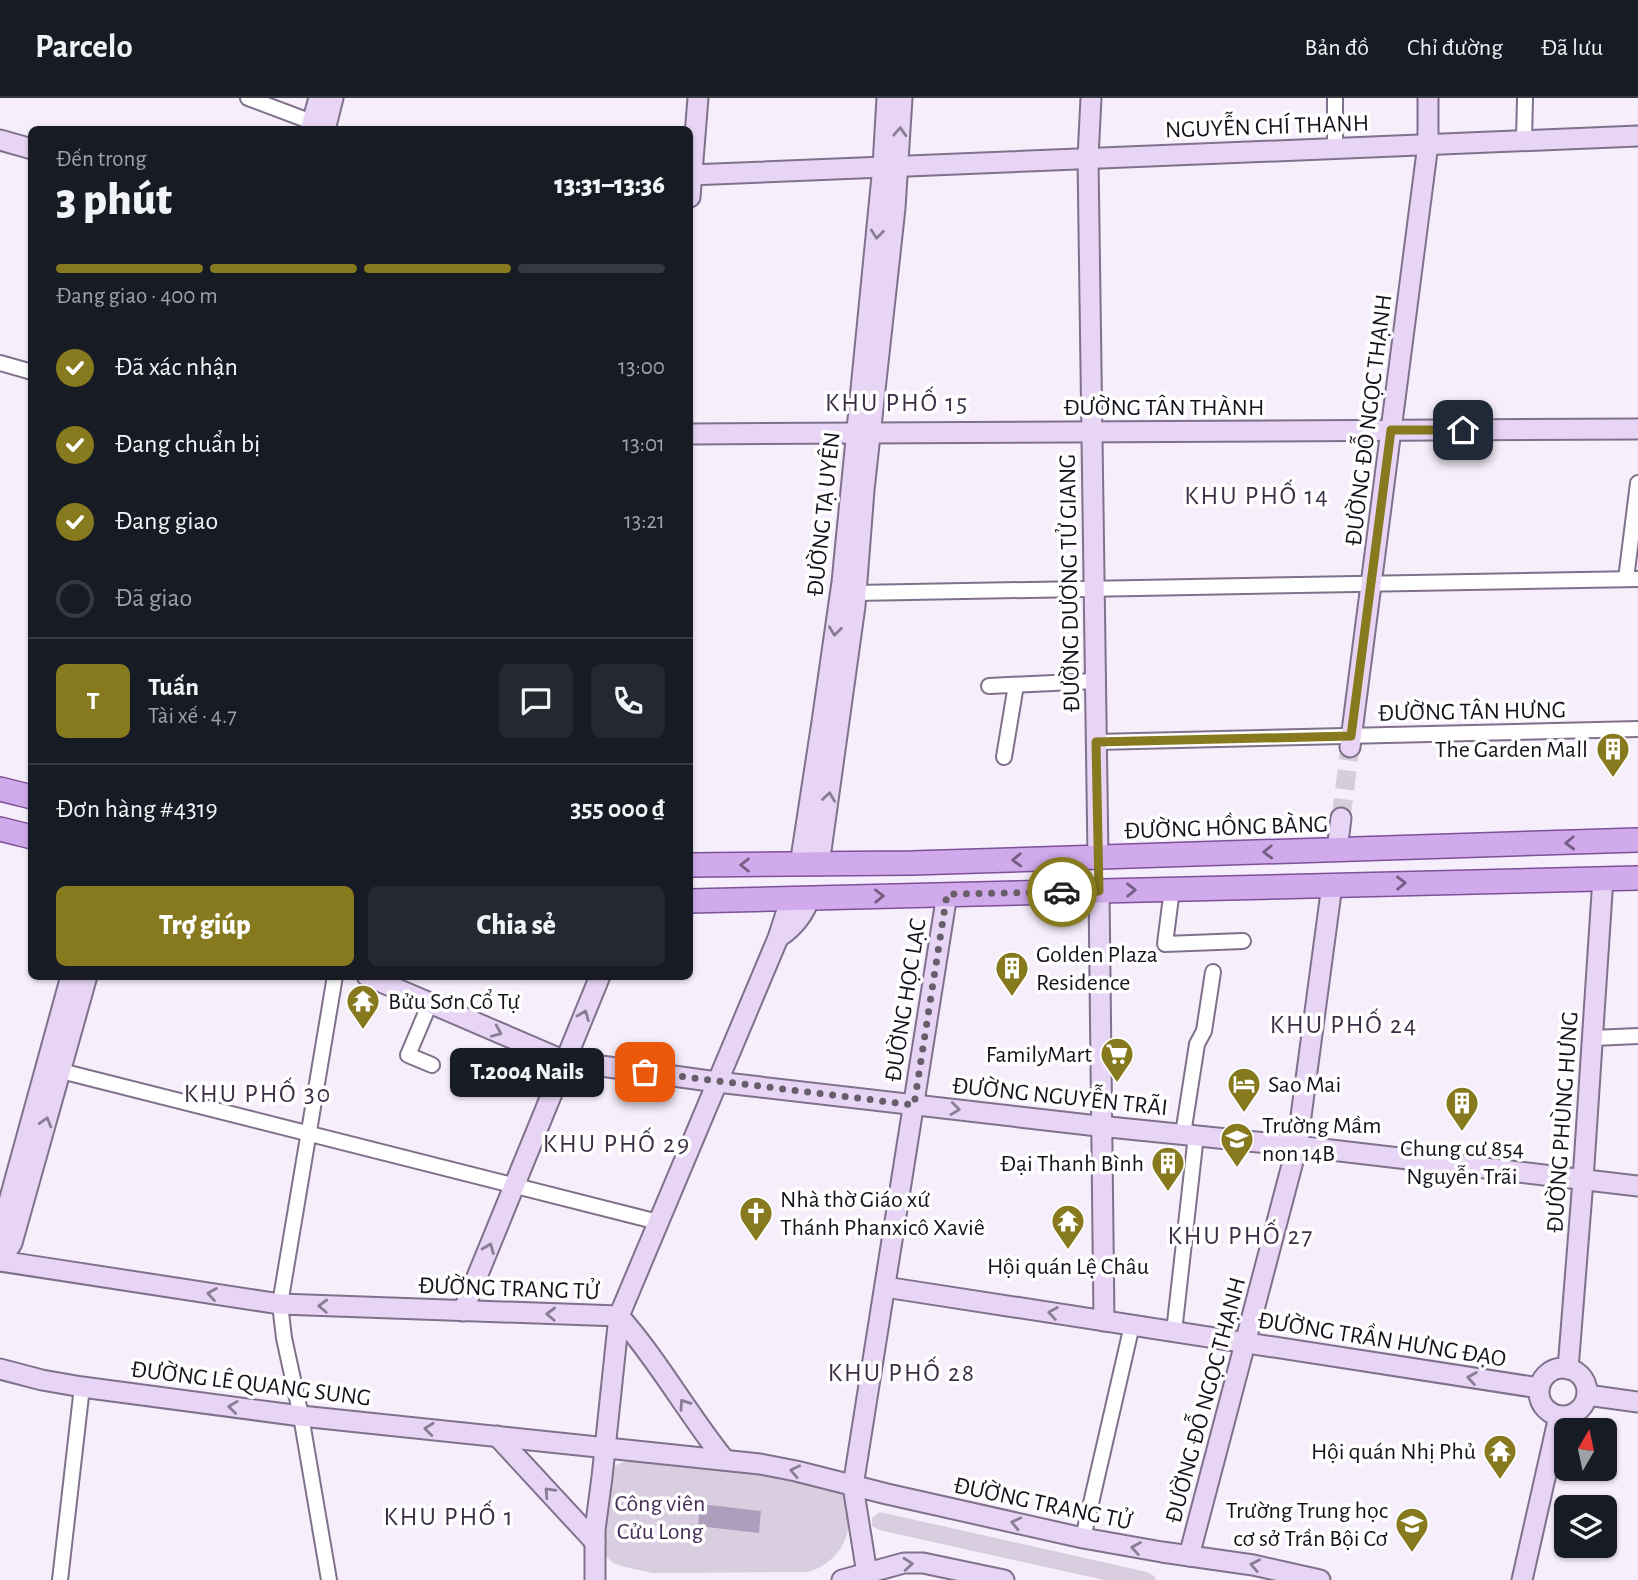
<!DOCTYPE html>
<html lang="vi">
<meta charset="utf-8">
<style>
:root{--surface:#171b24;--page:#242831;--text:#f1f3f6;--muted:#9ea1a6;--line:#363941;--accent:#87791e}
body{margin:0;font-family:"Alegreya Sans",sans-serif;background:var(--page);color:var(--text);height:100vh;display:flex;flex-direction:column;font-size:26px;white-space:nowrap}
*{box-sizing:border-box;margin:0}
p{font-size:23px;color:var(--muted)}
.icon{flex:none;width:38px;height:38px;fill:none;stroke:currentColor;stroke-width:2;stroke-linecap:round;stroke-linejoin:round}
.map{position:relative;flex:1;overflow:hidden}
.side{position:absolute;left:28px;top:28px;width:665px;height:854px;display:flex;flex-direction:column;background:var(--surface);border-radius:10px;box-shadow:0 2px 5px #0004}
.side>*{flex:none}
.needle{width:46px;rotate:9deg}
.controls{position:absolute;left:1554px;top:1320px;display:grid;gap:14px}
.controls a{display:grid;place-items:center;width:63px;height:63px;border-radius:10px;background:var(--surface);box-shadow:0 2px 5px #0004;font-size:35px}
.pin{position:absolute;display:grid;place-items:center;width:60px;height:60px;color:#fff;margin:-30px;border-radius:14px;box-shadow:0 4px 10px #0006}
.courier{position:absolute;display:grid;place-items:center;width:70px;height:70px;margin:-35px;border:5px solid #87791e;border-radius:50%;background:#fff;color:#222;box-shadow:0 2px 9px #0007}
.bubble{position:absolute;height:49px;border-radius:10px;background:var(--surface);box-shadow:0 2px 5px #0004;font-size:23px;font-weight:800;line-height:49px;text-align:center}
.head em{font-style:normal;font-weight:800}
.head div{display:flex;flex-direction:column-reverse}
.head{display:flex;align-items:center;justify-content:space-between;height:119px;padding:0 28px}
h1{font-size:46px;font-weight:800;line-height:52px}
.bar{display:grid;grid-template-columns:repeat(4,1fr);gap:10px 7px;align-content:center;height:84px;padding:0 28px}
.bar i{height:9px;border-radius:5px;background:var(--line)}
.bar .current{background:var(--accent)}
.bar p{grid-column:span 4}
.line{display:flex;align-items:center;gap:18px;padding:0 28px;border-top:2px solid var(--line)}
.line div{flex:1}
.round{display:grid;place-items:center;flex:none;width:74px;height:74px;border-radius:10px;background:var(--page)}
ol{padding:0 28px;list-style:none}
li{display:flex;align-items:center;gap:21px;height:77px}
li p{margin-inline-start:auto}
li .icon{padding:7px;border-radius:50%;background:var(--accent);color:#fff;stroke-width:4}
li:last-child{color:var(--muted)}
li i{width:38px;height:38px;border:4px solid var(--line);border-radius:50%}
.action{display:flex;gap:14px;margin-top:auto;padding:14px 28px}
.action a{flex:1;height:80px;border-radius:10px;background:var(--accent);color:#fff;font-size:28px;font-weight:800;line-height:80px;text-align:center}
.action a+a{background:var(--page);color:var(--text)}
header{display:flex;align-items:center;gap:42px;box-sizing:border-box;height:98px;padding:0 35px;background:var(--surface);border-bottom:2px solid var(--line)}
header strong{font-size:33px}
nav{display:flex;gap:38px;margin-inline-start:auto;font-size:24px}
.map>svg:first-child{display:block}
</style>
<header>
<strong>Parcelo</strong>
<nav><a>Bản đồ</a><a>Chỉ đường</a><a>Đã lưu</a></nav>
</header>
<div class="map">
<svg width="1638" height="1482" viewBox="0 0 1638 1482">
<rect width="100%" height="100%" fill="#f6effb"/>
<g fill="#d8cee0">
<path d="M 631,1361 L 644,1361 L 816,1385 C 826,1388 839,1390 845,1400 C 846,1403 847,1408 848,1411 C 853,1440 836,1467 807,1474 L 652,1475 L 625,1469 L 613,1465 L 606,1458 L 600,1440 L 609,1375 L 614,1368 Z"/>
<polygon points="880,1414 1147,1474 1154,1478 1156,1482 1104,1482 879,1432 872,1428 872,1420"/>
</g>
<polygon fill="#ae9ebb" points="700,1406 761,1413 759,1435 698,1428"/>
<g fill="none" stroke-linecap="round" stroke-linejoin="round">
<polyline stroke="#d5ceda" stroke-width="19" stroke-dasharray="19 10" stroke-linecap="butt" points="1341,720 1350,649"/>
<defs>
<g id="street">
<polyline points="248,0 312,24"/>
<polyline points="1524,42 1525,0"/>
<polyline points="1335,50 1335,0"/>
<polyline points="0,265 32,274"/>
<polyline points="1626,481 1638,385"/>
<polyline points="856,495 1638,481"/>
<polyline points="989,588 1095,583"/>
<polyline points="1096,644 1638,631"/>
<polyline points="1004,659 1016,587"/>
<polyline points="1172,791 1165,846 1243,843"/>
<polyline points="430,905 408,957 432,967"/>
<polyline points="1593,940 1638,938"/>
<polyline points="61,973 658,1124"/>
<polyline points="1183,1036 1197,946 1204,933 1213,874"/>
<polyline points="1174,1234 1196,1037"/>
<polyline points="1083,1440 1132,1227"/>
<polyline points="60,1482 82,1289"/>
<polyline points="329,1482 301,1318 284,1240 280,1206 335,878"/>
</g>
<g id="secondary">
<polyline points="1091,0 1088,60 1098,759"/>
<polyline points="310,32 319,0"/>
<polyline points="325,32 333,0"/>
<polyline points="0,42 32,51"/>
<polyline points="690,77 1638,38"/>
<polyline points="690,99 698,0"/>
<polyline points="690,336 1638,331"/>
<polyline points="1350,649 1428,46 1428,0"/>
<polyline points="1337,752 1341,720"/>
<polyline points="800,767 822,624 842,484 883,68 887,0"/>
<polyline points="819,767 855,508 864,392 895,110 902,0"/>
<polyline points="1099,793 1104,1223"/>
<path d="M 779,839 C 794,829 804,817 810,799"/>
<polyline points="367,878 565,963 717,984 1089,1027 1297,1048 1638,1088"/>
<polyline points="0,1136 71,878"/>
<path d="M 0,1163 L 280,1206 L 619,1218 C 658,1262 687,1315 724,1361"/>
<polyline points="0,1163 12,1145 87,878"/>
<polyline points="885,1189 1539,1290"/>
<polyline points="463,1213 600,878"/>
<circle cx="1563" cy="1294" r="24"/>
<polyline points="0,1271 42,1282 82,1289 301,1318 760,1366 796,1373 887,1396 1083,1440 1162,1454 1253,1467 1320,1482"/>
<polyline points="1568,1271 1583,1082 1603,780"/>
<polyline points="1587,1297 1638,1304"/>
<polyline points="497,1338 595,1444"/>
<polyline points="1189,1458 1297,1048 1332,787"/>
<polyline points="595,1482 595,1432 602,1379 619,1218 778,840 791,800"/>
<polyline points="842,1482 904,1465 923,1465 1004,1482"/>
<polyline points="868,1482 853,1388 947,796"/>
<polyline points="1522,1482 1559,1318"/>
</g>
<g id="primary">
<polyline points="0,691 32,699"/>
<polyline points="0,731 32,739"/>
<polyline points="690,767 912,765 1638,742"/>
<polyline points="690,803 1638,780"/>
</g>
</defs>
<use href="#street" stroke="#7f718b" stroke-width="18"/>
<use href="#secondary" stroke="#7f718b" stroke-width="23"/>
<use href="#primary" stroke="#7c509a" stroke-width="26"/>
<use href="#street" stroke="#fff" stroke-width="14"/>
<use href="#secondary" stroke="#e8d5f5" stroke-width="19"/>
<use href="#primary" stroke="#d1aaeb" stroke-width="23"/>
</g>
<defs><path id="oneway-chevron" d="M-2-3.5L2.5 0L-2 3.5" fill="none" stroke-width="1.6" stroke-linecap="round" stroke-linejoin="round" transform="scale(1.75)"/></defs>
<g stroke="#8a7d93">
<use href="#oneway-chevron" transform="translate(900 34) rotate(-87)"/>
<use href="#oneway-chevron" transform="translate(877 136) rotate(96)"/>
<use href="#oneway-chevron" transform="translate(835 533) rotate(97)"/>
<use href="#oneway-chevron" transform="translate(829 699) rotate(-82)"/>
<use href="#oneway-chevron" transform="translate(584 917) rotate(-68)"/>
<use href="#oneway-chevron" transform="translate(497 934) rotate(23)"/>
<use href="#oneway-chevron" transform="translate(955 1011) rotate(7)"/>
<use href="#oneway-chevron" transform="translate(46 1024) rotate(-74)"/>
<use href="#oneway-chevron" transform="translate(489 1150) rotate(-68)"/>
<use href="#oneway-chevron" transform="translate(212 1196) rotate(-171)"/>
<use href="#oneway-chevron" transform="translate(323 1208) rotate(-178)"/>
<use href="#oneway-chevron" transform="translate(1053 1215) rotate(-171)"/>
<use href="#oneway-chevron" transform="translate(551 1216) rotate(-178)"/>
<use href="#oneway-chevron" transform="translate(1472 1280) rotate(-171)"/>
<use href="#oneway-chevron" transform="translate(684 1306) rotate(-125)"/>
<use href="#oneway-chevron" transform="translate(233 1309) rotate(-173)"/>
<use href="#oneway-chevron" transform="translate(429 1331) rotate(-174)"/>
<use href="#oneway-chevron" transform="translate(795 1373) rotate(-168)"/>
<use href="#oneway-chevron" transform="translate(549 1394) rotate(-133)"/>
<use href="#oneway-chevron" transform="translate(1016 1425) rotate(-167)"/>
<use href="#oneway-chevron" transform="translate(1136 1450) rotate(-170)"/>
<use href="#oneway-chevron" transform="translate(908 1466) rotate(-5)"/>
<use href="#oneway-chevron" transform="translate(1255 1467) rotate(-169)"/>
</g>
<g stroke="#745e84">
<use href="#oneway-chevron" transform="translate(1570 745) rotate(178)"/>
<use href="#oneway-chevron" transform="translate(1268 754) rotate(178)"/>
<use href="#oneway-chevron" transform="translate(1017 762) rotate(178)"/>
<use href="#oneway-chevron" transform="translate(745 767) rotate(180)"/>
<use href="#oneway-chevron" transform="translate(1401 785) rotate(-1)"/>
<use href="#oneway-chevron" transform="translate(1131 792) rotate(-1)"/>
<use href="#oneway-chevron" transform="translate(879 798) rotate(-1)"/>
</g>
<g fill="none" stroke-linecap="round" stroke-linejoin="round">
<polyline stroke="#665f6a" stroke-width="7" stroke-dasharray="0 12.6" points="645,974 914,1007 947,796 1062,794"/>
<polyline stroke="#87791e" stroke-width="9" points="1062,794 1099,793 1096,644 1351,638 1391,332 1463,332"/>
</g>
<defs>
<symbol id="building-pin" viewBox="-11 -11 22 30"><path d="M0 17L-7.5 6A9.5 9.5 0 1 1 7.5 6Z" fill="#87791e" stroke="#fff"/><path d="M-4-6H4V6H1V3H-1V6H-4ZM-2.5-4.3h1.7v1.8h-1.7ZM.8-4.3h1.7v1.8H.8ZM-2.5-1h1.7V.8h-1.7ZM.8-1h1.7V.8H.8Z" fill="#fff"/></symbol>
<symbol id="temple-pin" viewBox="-11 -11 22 30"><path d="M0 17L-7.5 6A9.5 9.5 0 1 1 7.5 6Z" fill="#87791e" stroke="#fff"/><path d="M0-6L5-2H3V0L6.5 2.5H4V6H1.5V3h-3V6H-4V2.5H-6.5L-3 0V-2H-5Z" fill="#fff"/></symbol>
<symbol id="supermarket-pin" viewBox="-11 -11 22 30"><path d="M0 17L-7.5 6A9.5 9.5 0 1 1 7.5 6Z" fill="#87791e" stroke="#fff"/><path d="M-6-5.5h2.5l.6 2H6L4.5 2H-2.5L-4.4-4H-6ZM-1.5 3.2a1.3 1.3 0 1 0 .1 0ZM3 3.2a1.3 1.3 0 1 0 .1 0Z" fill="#fff"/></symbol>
<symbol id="hotel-pin" viewBox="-11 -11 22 30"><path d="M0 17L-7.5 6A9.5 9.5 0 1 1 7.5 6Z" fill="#87791e" stroke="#fff"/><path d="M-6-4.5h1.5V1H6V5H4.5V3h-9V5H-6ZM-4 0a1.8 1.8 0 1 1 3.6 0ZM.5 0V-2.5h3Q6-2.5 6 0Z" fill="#fff"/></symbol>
<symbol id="school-pin" viewBox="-11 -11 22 30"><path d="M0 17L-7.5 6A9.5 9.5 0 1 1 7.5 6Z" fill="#87791e" stroke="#fff"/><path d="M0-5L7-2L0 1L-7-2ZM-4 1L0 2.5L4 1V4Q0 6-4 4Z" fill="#fff"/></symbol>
<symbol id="church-pin" viewBox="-11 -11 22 30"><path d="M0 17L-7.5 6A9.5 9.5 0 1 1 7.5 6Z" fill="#87791e" stroke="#fff"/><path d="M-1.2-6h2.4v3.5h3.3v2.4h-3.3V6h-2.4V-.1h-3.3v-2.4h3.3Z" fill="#fff"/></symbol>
</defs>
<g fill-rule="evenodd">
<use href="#building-pin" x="1594" y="632" width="38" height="52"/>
<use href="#building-pin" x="993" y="851" width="38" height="52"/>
<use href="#temple-pin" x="344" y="884" width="38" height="52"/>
<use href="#supermarket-pin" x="1098" y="937" width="38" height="52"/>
<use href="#hotel-pin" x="1225" y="967" width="38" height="52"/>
<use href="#building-pin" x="1443" y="986" width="38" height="52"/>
<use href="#school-pin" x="1218" y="1022" width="38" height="52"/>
<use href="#building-pin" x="1149" y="1046" width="38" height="52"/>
<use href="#church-pin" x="737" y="1096" width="38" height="52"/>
<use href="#temple-pin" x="1049" y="1104" width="38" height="52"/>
<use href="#temple-pin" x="1481" y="1334" width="38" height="52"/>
<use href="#school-pin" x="1393" y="1407" width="38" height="52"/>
</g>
<g text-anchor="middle" stroke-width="7" stroke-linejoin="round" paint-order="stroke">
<g font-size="24" fill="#18121c" stroke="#fff">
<text transform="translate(1267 28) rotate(-2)" y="8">NGUYỄN CHÍ THANH</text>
<text x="1164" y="317">ĐƯỜNG TÂN THÀNH</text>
<text transform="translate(1368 322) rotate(-83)" y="8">ĐƯỜNG ĐỖ NGỌC THẠNH</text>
<text transform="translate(823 416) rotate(-84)" y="8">ĐƯỜNG TẠ UYÊN</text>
<text transform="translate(1069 485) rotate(-91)" y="8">ĐƯỜNG DƯƠNG TỬ GIANG</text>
<text transform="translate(1472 613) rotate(-1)" y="8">ĐƯỜNG TÂN HƯNG</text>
<text transform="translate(1226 729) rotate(-2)" y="8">ĐƯỜNG HỒNG BÀNG</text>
<text transform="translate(905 902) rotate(-81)" y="8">ĐƯỜNG HỌC LẠC</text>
<text transform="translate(1060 998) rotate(6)" y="8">ĐƯỜNG NGUYỄN TRÃI</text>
<text transform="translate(1562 1024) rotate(-86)" y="8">ĐƯỜNG PHÙNG HƯNG</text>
<text transform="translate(509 1190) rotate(2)" y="8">ĐƯỜNG TRANG TỬ</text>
<text transform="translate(1382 1241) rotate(9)" y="8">ĐƯỜNG TRẦN HƯNG ĐẠO</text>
<text transform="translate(251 1285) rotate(7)" y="8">ĐƯỜNG LÊ QUANG SUNG</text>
<text transform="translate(1205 1302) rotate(-75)" y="8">ĐƯỜNG ĐỖ NGỌC THẠNH</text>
<text transform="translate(1043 1405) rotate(12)" y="8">ĐƯỜNG TRANG TỬ</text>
</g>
<g font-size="24" fill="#18121c" stroke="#fff" text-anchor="end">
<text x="1588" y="659">The Garden Mall</text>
<text x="1036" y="864" text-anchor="start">Golden Plaza<tspan x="1036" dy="28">Residence</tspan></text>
<text x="388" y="911" text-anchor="start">Bửu Sơn Cổ Tự</text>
<text x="1092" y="964">FamilyMart</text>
<text x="1268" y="994" text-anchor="start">Sao Mai</text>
<text x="1262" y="1035" text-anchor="start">Trường Mầm<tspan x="1262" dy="28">non 14B</tspan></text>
<text x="1462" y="1058" text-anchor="middle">Chung cư 854<tspan x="1462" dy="28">Nguyễn Trãi</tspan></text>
<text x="1144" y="1073">Đại Thanh Bình</text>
<text x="780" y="1109" text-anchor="start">Nhà thờ Giáo xứ<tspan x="780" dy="28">Thánh Phanxicô Xaviê</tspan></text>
<text x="1068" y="1176" text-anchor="middle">Hội quán Lệ Châu</text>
<text x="1476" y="1361">Hội quán Nhị Phủ</text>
<text x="1388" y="1420">Trường Trung học<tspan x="1388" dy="28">cơ sở Trần Bội Cơ</tspan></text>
</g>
<g font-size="24" fill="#462e57" stroke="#fff">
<text x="660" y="1413">Công viên<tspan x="660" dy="28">Cửu Long</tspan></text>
</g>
<g font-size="26" letter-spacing="2" fill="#3b2e45" stroke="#fff">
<text x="897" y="313">KHU PHỐ 15</text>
<text x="1257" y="406">KHU PHỐ 14</text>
<text x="1344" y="935">KHU PHỐ 24</text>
<text x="258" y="1004">KHU PHỐ 30</text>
<text x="617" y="1054">KHU PHỐ 29</text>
<text x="1241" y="1146">KHU PHỐ 27</text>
<text x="902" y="1283">KHU PHỐ 28</text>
<text x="449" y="1427">KHU PHỐ 1</text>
</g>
</g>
</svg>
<div class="controls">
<a><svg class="needle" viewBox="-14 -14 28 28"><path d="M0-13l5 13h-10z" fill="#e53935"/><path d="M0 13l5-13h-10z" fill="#9ea1a6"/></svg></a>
<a><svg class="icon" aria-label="layers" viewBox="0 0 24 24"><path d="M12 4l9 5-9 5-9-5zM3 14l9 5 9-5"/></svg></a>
</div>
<div class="pin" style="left:645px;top:974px;background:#ea580c"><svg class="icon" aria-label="bag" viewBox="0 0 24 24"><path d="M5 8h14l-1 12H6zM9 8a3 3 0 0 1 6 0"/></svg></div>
<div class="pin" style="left:1463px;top:332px;background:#1f2937"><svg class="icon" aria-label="home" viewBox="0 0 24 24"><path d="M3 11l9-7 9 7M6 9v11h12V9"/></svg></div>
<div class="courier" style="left:1062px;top:794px"><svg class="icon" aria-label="car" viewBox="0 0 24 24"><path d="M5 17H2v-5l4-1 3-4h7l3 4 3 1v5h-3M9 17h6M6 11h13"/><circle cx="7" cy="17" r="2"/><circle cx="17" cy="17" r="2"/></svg></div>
<div class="bubble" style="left:450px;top:950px;width:154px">T.2004 Nails</div>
<section class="side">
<div class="head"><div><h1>3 phút</h1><p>Đến trong</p></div><em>13:31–13:36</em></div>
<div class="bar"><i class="current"></i><i class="current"></i><i class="current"></i><i></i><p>Đang giao · 400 m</p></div>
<ol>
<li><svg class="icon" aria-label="check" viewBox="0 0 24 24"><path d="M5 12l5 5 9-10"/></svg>Đã xác nhận<p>13:00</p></li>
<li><svg class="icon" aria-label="check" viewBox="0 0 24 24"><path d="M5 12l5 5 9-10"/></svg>Đang chuẩn bị<p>13:01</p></li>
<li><svg class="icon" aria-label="check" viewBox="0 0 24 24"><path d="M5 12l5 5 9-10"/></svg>Đang giao<p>13:21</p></li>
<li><i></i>Đã giao</li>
</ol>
<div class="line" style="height:126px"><b class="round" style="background:var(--accent);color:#fff">T</b><div><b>Tuấn</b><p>Tài xế · 4.7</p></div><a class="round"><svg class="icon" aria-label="chat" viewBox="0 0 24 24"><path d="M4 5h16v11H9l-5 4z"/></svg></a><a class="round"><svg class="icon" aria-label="phone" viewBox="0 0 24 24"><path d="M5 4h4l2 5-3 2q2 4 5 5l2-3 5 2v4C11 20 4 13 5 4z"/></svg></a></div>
<div class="line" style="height:91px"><div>Đơn hàng #4319</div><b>355 000 ₫</b></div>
<div class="action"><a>Trợ giúp</a><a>Chia sẻ</a></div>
</section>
</div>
